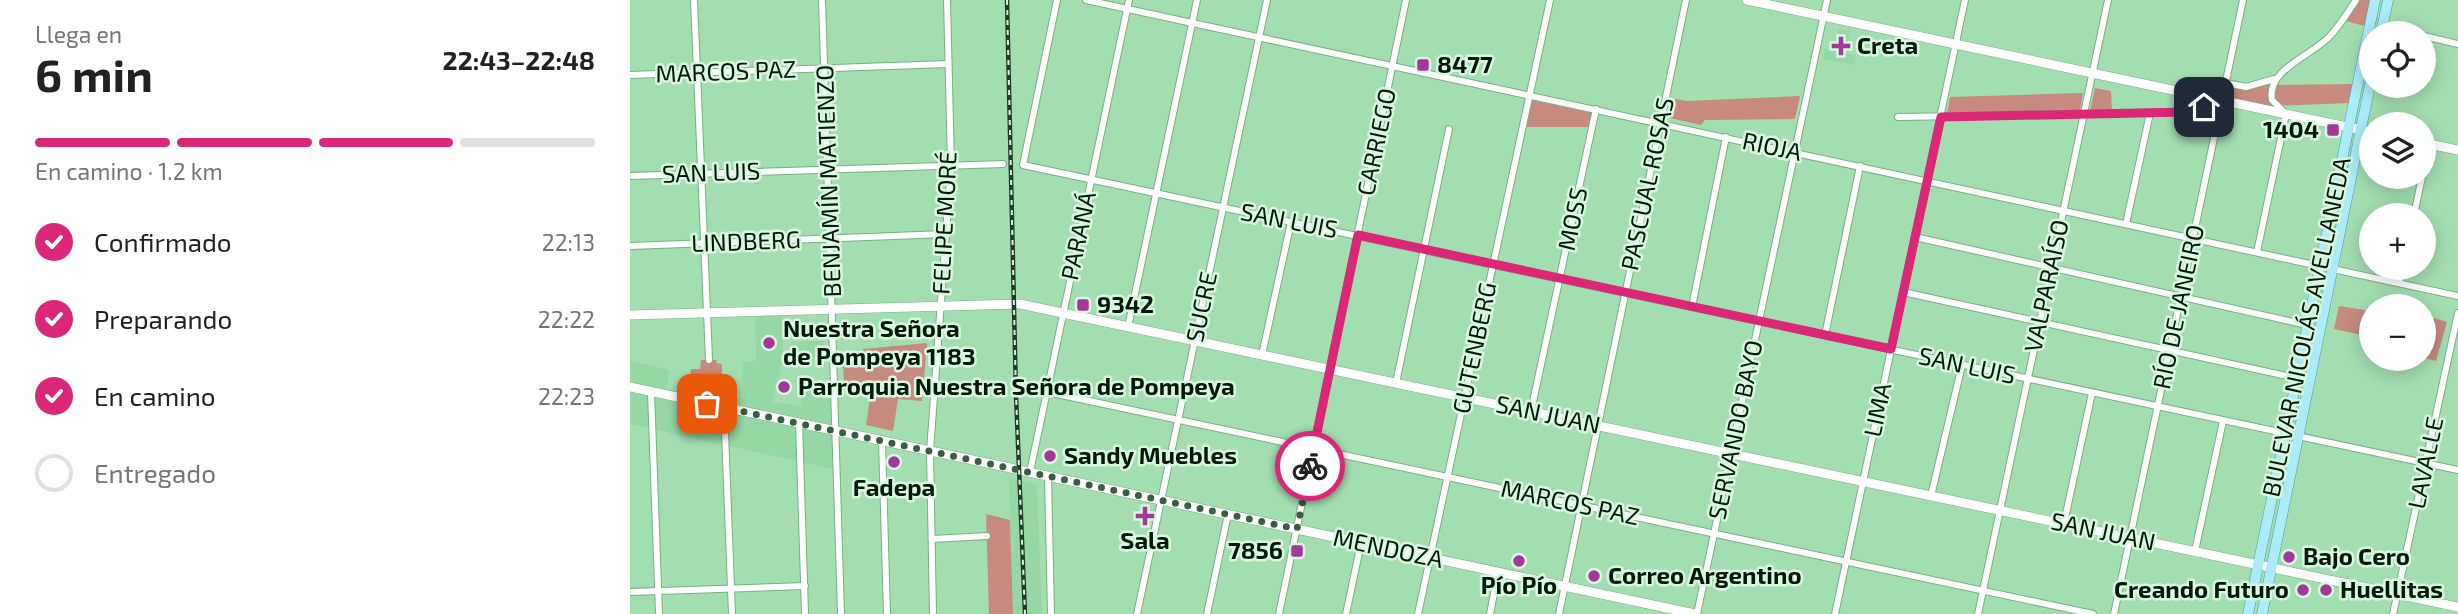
<!DOCTYPE html>
<html lang="es">
<meta charset="utf-8">
<style>
:root{--surface:#fff;--page:#f2f2f2;--text:#202124;--muted:#757577;--line:#e0e0e0;--accent:#db2777}
body{margin:0;font-family:"Exo 2",sans-serif;background:var(--page);color:var(--text);height:100vh;display:flex;flex-direction:column;font-size:26px;white-space:nowrap}
*{box-sizing:border-box;margin:0}
p{font-size:23px;color:var(--muted)}
.icon{flex:none;width:38px;height:38px;fill:none;stroke:currentColor;stroke-width:2;stroke-linecap:round;stroke-linejoin:round}
.map{position:relative;flex:1;overflow:hidden}
.sheet{display:flex;flex-direction:column;background:var(--surface);width:630px}
.sheet>*{flex:none}
.fabs{position:absolute;left:1729px;top:21px;display:grid;gap:14px}
.fabs a{display:grid;place-items:center;width:77px;height:77px;border-radius:50%;background:var(--surface);box-shadow:0 4px 18px #0003;font-size:35px}
.pin{position:absolute;display:grid;place-items:center;width:60px;height:60px;color:#fff;margin:-30px;border-radius:14px;box-shadow:0 4px 10px #0006}
.courier{position:absolute;display:grid;place-items:center;width:70px;height:70px;margin:-35px;border:5px solid #db2777;border-radius:50%;background:#fff;color:#222;box-shadow:0 2px 9px #0007}
.summary em{font-style:normal;font-weight:700}
.summary div{display:flex;flex-direction:column-reverse}
.summary{display:flex;align-items:center;justify-content:space-between;height:119px;padding:0 35px}
h1{font-size:46px;font-weight:700;line-height:52px}
.bar{display:grid;grid-template-columns:repeat(4,1fr);gap:10px 7px;align-content:center;height:84px;padding:0 35px}
.bar i{height:9px;border-radius:5px;background:var(--line)}
.bar .on{background:var(--accent)}
.bar p{grid-column:span 4}
ol{padding:0 35px;list-style:none}
li{display:flex;align-items:center;gap:21px;height:77px}
li p{margin-inline-start:auto}
li .icon{padding:7px;border-radius:50%;background:var(--accent);color:#fff;stroke-width:4}
li:last-child{color:var(--muted)}
li i{width:38px;height:38px;border:4px solid var(--line);border-radius:50%}
main{display:flex;flex:1;min-height:0}
.map>svg:first-child{display:block}
</style>
<main>
<section class="sheet">
<div class="summary"><div><h1>6 min</h1><p>Llega en</p></div><em>22:43–22:48</em></div>
<div class="bar"><i class="on"></i><i class="on"></i><i class="on"></i><i></i><p>En camino · 1.2 km</p></div>
<ol>
<li><svg class="icon" aria-label="check" viewBox="0 0 24 24"><path d="M5 12l5 5 9-10"/></svg>Confirmado<p>22:13</p></li>
<li><svg class="icon" aria-label="check" viewBox="0 0 24 24"><path d="M5 12l5 5 9-10"/></svg>Preparando<p>22:22</p></li>
<li><svg class="icon" aria-label="check" viewBox="0 0 24 24"><path d="M5 12l5 5 9-10"/></svg>En camino<p>22:23</p></li>
<li><i></i>Entregado</li>
</ol>
</section>
<div class="map">
<svg width="1828" height="614" viewBox="0 0 1828 614">
<rect width="100%" height="100%" fill="#a3deb1"/>
<g fill="#95d8a5">
<polygon points="1209,29 1220,31 1216,53 1226,55 1224,65 1193,59 1195,49 1205,51"/>
<polygon points="125,316 152,316 153,351 161,351 161,342 194,341 194,358 153,361 142,402 171,406 174,382 204,387 207,470 0,424 0,361 39,370 37,389 57,394 77,412 92,401 113,398 112,362 126,361"/>
<polygon points="379,478 407,484 412,614 383,614"/>
</g>
<g fill="#c68a7e">
<polygon points="1730,0 1741,0 1735,26 1715,21"/>
<polygon points="1725,84 1721,103 1639,106 1596,99 1598,86 1616,89 1638,85"/>
<polygon points="1465,88 1481,91 1482,111 1460,111"/>
<polygon points="1453,93 1450,110 1317,114 1320,97"/>
<polygon points="1170,96 1165,119 1075,120 1071,125 1040,118 1045,99 1057,101"/>
<polygon points="901,100 963,113 960,127 895,127"/>
<polygon points="1709,306 1741,311 1741,337 1704,329"/>
<polygon points="1794,315 1817,322 1806,361 1794,358"/>
<polygon points="297,343 292,401 268,399 263,431 236,425 241,391 214,389 213,359 235,358 233,349"/>
<polygon points="71,360 87,360 86,363 92,364 92,401 57,394 61,369 70,369"/>
<polygon points="356,514 380,520 383,614 359,614"/>
</g>
<g fill="none" stroke-linecap="round" stroke-linejoin="round">
<defs>
<g id="street">
<polyline points="64,0 79,360"/>
<polyline points="192,0 211,614"/>
<polyline points="427,0 393,165 1828,470"/>
<polyline points="456,0 1828,296"/>
<polyline points="1753,26 1783,33"/>
<polyline points="1794,36 1828,44"/>
<polyline points="0,75 318,64"/>
<polyline points="1596,83 1616,87 1644,79"/>
<polyline points="1268,117 1556,112 1590,101"/>
<polyline points="1794,169 1799,144"/>
<polyline points="0,176 373,164"/>
<polyline points="1784,215 1792,177"/>
<polyline points="1496,224 1520,113"/>
<polyline points="1285,237 1677,325"/>
<polyline points="0,246 316,234"/>
<path d="M 1627,252 L 1656,114 L 1642,100 C 1636,70 1682,55 1699,37 C 1710,26 1718,12 1726,0"/>
<polyline points="1769,283 1773,268"/>
<polyline points="1273,292 1666,378"/>
<polyline points="1062,307 1096,137"/>
<polyline points="498,327 567,0"/>
<polyline points="1195,335 1230,166"/>
<polyline points="632,355 661,222"/>
<polyline points="766,383 819,129"/>
<polyline points="21,392 29,614"/>
<polyline points="417,392 1463,614"/>
<polyline points="94,407 102,614"/>
<polyline points="901,411 966,109"/>
<polyline points="169,423 175,614"/>
<polyline points="252,441 257,614"/>
<polyline points="400,472 499,0"/>
<polyline points="418,476 421,614"/>
<polyline points="1301,496 1332,365"/>
<polyline points="1434,523 1462,393"/>
<polyline points="302,539 357,536"/>
<polyline points="1565,551 1593,421"/>
<polyline points="0,592 175,586"/>
<polyline points="303,614 300,451 321,165 317,0"/>
<polyline points="507,614 637,0"/>
<polyline points="577,614 598,514"/>
<polyline points="649,614 776,0"/>
<polyline points="716,614 731,543"/>
<polyline points="788,614 920,0"/>
<polyline points="860,614 868,572"/>
<polyline points="929,614 1056,0"/>
<polyline points="1067,614 1197,0"/>
<polyline points="1205,614 1335,0"/>
<polyline points="1348,614 1478,0"/>
<polyline points="1484,614 1613,0"/>
<polyline points="1763,614 1828,313"/>
</g>
<g id="secondary">
<polyline points="1117,0 1741,132"/>
<polyline points="1794,143 1828,150"/>
<polyline points="0,315 390,304 1828,607"/>
<polyline points="0,387 1065,614"/>
</g>
<g id="primary">
<polyline points="1751,33 1758,0"/>
<polyline points="1618,614 1745,0"/>
<polyline points="1632,614 1741,80"/>
</g>
</defs>
<use href="#street" stroke="#76b084" stroke-width="8"/>
<use href="#secondary" stroke="#76b084" stroke-width="10"/>
<use href="#primary" stroke="#4b99a1" stroke-width="11"/>
<use href="#street" stroke="#fff" stroke-width="6"/>
<use href="#secondary" stroke="#fff" stroke-width="9"/>
<use href="#primary" stroke="#abecf8" stroke-width="10"/>
<defs>
<polyline id="rail" points="377,0 386,395 395,614"/>
</defs>
<use href="#rail" stroke="#1f3c27" stroke-width="4.5"/>
<use href="#rail" stroke="#d9f7e0" stroke-width="2" stroke-dasharray="5" stroke-linecap="butt"/>
</g>
<g fill="none" stroke-linecap="round" stroke-linejoin="round">
<polyline stroke="#3a5d43" stroke-width="7" stroke-dasharray="0 12.6" points="77,404 667,529 680,466"/>
<polyline stroke="#db2777" stroke-width="9" points="680,466 728,235 1261,349 1311,117 1556,112 1574,107"/>
</g>
<g fill="#a23899" stroke="#d9f7e0" stroke-width="2.5">
<path d="M1207.5 35.5h7v7h7v7h-7v7h-7v-7h-7v-7h7z"/>
<rect x="786" y="58" width="14" height="14" rx="3.5"/>
<rect x="1696" y="123" width="14" height="14" rx="3.5"/>
<rect x="446" y="298" width="14" height="14" rx="3.5"/>
<circle cx="139" cy="343" r="7"/>
<circle cx="154" cy="387" r="7"/>
<circle cx="420" cy="456" r="7"/>
<circle cx="264" cy="462" r="7"/>
<path d="M511.5 505.5h7v7h7v7h-7v7h-7v-7h-7v-7h7z"/>
<rect x="660" y="544" width="14" height="14" rx="3.5"/>
<circle cx="1659" cy="557" r="7"/>
<circle cx="889" cy="561" r="7"/>
<circle cx="964" cy="576" r="7"/>
<circle cx="1673" cy="590" r="7"/>
<circle cx="1696" cy="590" r="7"/>
</g>
<g text-anchor="middle" stroke-width="5" stroke-linejoin="round" paint-order="stroke">
<g font-size="24" font-weight="bold" fill="#021808" stroke="#d9f7e0" text-anchor="start">
<text x="1227" y="54">Creta</text>
<text x="807" y="73">8477</text>
<text x="1689" y="138" text-anchor="end">1404</text>
<text x="467" y="313">9342</text>
<text x="153" y="337">Nuestra Señora<tspan x="153" dy="28">de Pompeya 1183</tspan></text>
<text x="168" y="395">Parroquia Nuestra Señora de Pompeya</text>
<text x="434" y="464">Sandy Muebles</text>
<text x="264" y="496" text-anchor="middle">Fadepa</text>
<text x="515" y="549" text-anchor="middle">Sala</text>
<text x="653" y="559" text-anchor="end">7856</text>
<text x="1673" y="565">Bajo Cero</text>
<text x="978" y="584">Correo Argentino</text>
<text x="889" y="594" text-anchor="middle">Pío Pío</text>
<text x="1659" y="598" text-anchor="end">Creando Futuro</text>
<text x="1710" y="598">Huellitas</text>
</g>
<g font-size="24" fill="#021808" stroke="#d9f7e0">
<text transform="translate(96 72) rotate(-2)" y="8">MARCOS PAZ</text>
<text transform="translate(747 142) rotate(-78)" y="8">CARRIEGO</text>
<text transform="translate(1142 147) rotate(12)" y="8">RIOJA</text>
<text transform="translate(81 173) rotate(-2)" y="8">SAN LUIS</text>
<text transform="translate(199 181) rotate(-92)" y="8">BENJAMÍN MATIENZO</text>
<text transform="translate(1018 184) rotate(-78)" y="8">PASCUAL ROSAS</text>
<text transform="translate(943 219) rotate(-78)" y="8">MOSS</text>
<text transform="translate(659 221) rotate(11)" y="8">SAN LUIS</text>
<text transform="translate(315 223) rotate(-87)" y="8">FELIPE MORÉ</text>
<text transform="translate(449 236) rotate(-78)" y="8">PARANÁ</text>
<text transform="translate(116 242) rotate(-2)" y="8">LINDBERG</text>
<text transform="translate(1417 286) rotate(-78)" y="8">VALPARAÍSO</text>
<text transform="translate(572 307) rotate(-78)" y="8">SUCRE</text>
<text transform="translate(1549 307) rotate(-78)" y="8">RÍO DE JANEIRO</text>
<text transform="translate(1677 327) rotate(-78)" y="8">BULEVAR NICOLÁS AVELLANEDA</text>
<text transform="translate(845 348) rotate(-78)" y="8">GUTENBERG</text>
<text transform="translate(1337 366) rotate(12)" y="8">SAN LUIS</text>
<text transform="translate(1248 410) rotate(-78)" y="8">LIMA</text>
<text transform="translate(918 415) rotate(12)" y="8">SAN JUAN</text>
<text transform="translate(1106 430) rotate(-78)" y="8">SERVANDO BAYO</text>
<text transform="translate(1796 463) rotate(-78)" y="8">LAVALLE</text>
<text transform="translate(940 503) rotate(12)" y="8">MARCOS PAZ</text>
<text transform="translate(1473 532) rotate(12)" y="8">SAN JUAN</text>
<text transform="translate(758 549) rotate(12)" y="8">MENDOZA</text>
</g>
</g>
</svg>
<div class="fabs">
<a><svg class="icon" aria-label="locate" viewBox="0 0 24 24"><circle cx="12" cy="12" r="6"/><path d="M12 2v4M12 18v4M2 12h4M18 12h4"/></svg></a>
<a><svg class="icon" aria-label="layers" viewBox="0 0 24 24"><path d="M12 4l9 5-9 5-9-5zM3 14l9 5 9-5"/></svg></a>
<a>+</a>
<a>−</a>
</div>
<div class="pin" style="left:77px;top:404px;background:#ea580c"><svg class="icon" aria-label="bag" viewBox="0 0 24 24"><path d="M5 8h14l-1 12H6zM9 8a3 3 0 0 1 6 0"/></svg></div>
<div class="pin" style="left:1574px;top:107px;background:#1f2937"><svg class="icon" aria-label="home" viewBox="0 0 24 24"><path d="M3 11l9-7 9 7M6 9v11h12V9"/></svg></div>
<div class="courier" style="left:680px;top:466px"><svg class="icon" aria-label="bike" viewBox="0 0 24 24"><circle cx="6" cy="16" r="4"/><circle cx="18" cy="16" r="4"/><path d="M6 16l4-8h5l3 8M10 8l3 8H6M13 5h3"/></svg></div>
</div>
</main>
